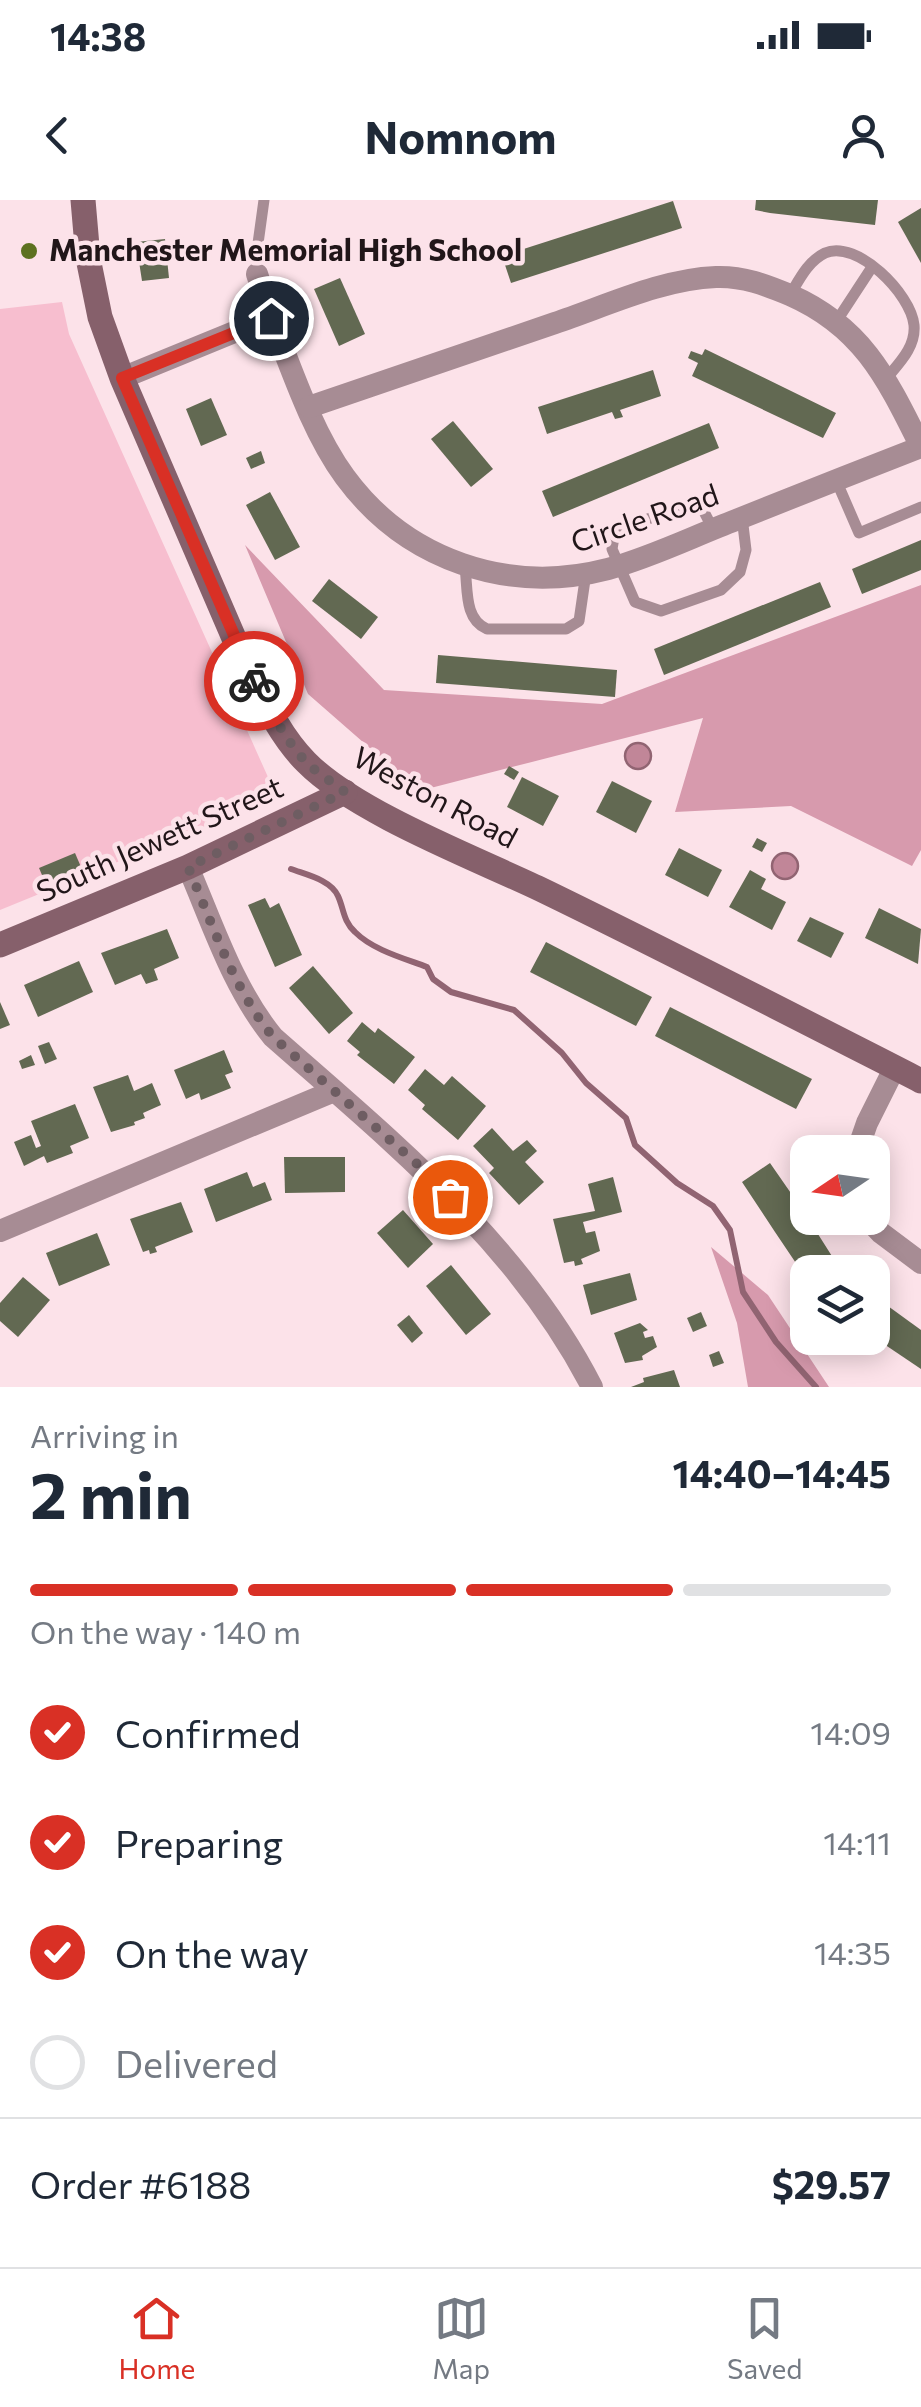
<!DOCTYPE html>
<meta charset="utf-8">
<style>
:root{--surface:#fff;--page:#f6f6f7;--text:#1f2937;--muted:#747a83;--line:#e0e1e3;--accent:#d93025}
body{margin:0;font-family:Commissioner,sans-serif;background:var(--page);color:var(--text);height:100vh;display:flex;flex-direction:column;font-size:38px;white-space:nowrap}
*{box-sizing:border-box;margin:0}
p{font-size:32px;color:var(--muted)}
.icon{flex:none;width:55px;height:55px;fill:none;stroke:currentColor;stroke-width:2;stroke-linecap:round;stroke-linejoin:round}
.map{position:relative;height:1187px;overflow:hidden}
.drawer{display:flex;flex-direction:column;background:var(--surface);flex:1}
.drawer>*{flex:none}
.needle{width:65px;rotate:257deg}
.buttons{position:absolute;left:790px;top:935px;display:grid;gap:20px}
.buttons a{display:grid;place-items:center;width:100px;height:100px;border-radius:20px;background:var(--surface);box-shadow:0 5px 25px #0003;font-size:50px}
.pin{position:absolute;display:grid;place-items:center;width:85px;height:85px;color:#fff;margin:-42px;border:5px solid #fff;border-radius:50%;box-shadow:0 2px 10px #0007}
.courier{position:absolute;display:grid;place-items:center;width:100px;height:100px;margin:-50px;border:8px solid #d93025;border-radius:50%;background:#fff;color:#222;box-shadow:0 2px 12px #0007}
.summary em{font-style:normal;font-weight:700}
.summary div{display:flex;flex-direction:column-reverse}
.summary{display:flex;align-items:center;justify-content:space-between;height:170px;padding:0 30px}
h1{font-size:65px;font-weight:700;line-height:75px}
.bar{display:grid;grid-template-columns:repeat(4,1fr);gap:15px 10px;align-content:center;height:120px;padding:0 30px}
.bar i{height:12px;border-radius:8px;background:var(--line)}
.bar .selected{background:var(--accent)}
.bar p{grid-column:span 4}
.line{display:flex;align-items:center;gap:25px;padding:0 30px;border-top:2px solid var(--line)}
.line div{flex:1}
ol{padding:0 30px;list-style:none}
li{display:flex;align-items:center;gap:30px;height:110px}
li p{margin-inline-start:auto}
li .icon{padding:10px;border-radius:50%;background:var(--accent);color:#fff;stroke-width:4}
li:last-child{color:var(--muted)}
li i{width:55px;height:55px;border:5px solid var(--line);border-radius:50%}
.status{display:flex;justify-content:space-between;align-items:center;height:70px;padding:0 50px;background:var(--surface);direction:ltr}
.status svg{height:28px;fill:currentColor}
header{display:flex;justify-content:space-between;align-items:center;height:130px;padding:0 30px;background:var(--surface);font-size:45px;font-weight:700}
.tabs{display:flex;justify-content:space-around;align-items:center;height:140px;border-top:2px solid var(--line);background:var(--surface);font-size:28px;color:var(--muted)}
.tabs a{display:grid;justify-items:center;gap:5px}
.tabs .selected{color:var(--accent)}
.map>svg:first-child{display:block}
</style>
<div class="status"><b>14:38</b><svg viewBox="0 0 49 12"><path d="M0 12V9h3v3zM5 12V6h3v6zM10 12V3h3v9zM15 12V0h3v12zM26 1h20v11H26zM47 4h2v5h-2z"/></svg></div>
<header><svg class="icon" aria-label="back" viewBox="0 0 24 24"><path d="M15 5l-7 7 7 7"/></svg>Nomnom<svg class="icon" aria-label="person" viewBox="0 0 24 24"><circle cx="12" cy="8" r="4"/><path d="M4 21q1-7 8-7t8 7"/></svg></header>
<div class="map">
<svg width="921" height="1187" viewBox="0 0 921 1187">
<rect width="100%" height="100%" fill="#fce2e9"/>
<polygon fill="#f7becf" points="62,102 69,134 272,586 266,598 235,614 0,710 0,109"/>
<g fill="#d79aad">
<polygon points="245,345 384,490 602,504 921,385 921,650 912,666 791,606 675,612 703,518 419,591 308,494"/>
<polygon points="711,1047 768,1095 829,1187 748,1187 737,1123"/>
</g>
<g fill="#c18698" stroke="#916472" stroke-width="2.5">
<circle cx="638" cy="556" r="13"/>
<circle cx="785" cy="666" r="13"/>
</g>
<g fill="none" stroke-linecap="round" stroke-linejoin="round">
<path stroke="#916472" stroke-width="6" d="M 291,669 C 307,675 331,680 338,696 C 344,709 343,721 355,732 C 373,750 403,758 427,767 L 433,779 L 451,792 L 514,810 L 562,853 L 586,883 L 626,918 L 635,945 L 677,983 L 713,1006 L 730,1030 L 743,1092 L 776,1142 L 816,1187"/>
</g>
<g fill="#626952">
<polygon points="756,0 878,0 875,25 770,13 755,10"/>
<polygon points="673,1 682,28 511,83 502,56"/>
<polygon points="921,8 921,63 898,22"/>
<polygon points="165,39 169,78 142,81 136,42"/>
<polygon points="340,78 365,134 339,146 314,89"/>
<polygon points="705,149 836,213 823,238 692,176 698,163 688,158 691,151 702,155"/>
<polygon points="653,170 661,196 620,210 623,217 615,219 612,212 547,234 538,207"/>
<polygon points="211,198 227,235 201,246 186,209"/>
<polygon points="453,221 493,269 471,287 431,239"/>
<polygon points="709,223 719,248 553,317 542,291"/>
<polygon points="261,251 265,263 251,269 246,258"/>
<polygon points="270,292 300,347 275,360 246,305"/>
<polygon points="921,340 921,370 862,394 852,369"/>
<polygon points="329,379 378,417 361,439 312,401"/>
<polygon points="820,382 831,407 664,475 654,449"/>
<polygon points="438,455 617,470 615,497 436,483"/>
<polygon points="509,566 519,572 514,580 504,574"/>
<polygon points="522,577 559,596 543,626 507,607"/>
<polygon points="612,581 652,601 636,633 596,612"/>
<polygon points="757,638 767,643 762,652 752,647"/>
<polygon points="679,648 722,670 708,697 665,675"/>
<polygon points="75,653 84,674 48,689 39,668"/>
<polygon points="750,670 766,679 761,689 786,702 772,730 729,707"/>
<polygon points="265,698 270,708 279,703 302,755 275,767 248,705"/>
<polygon points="879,708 921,729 918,764 865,738"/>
<polygon points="810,717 844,733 831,758 797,741"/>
<polygon points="167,729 179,758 154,769 158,780 146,784 141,774 115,785 101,753"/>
<polygon points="546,742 652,797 636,826 530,772"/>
<polygon points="79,761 93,792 38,817 24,785"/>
<polygon points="313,766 353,813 329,834 289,788"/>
<polygon points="0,802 10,825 0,829"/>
<polygon points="670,807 812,879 796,909 655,836"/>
<polygon points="362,822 375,833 378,828 415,857 394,884 357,855 360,852 347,841"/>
<polygon points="49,842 57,859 45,864 38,846"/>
<polygon points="224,850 233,872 225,875 231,888 201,900 199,893 186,899 174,870"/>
<polygon points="31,855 35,865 22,869 19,861"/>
<polygon points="425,869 444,885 452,876 486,906 458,940 422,909 425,905 408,890"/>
<polygon points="128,875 134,891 152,883 161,905 143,913 145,918 134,922 135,925 111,932 93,887"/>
<polygon points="75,904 89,938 70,946 73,953 47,963 44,956 24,966 14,942 31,935 36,948 41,946 31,921"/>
<polygon points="492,928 513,951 527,940 537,951 525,962 544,982 519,1005 489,973 494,968 473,946"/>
<polygon points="284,957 345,957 345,992 285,993"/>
<polygon points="770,963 804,1012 842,1072 808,1072 808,1081 775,1032 742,982"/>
<polygon points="247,972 253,987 265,982 272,1000 216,1022 204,989"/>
<polygon points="613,977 622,1012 583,1022 586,1033 595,1031 600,1051 581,1059 583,1064 575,1066 574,1061 564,1063 553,1019 595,1011 588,984"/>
<polygon points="181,1002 193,1032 155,1047 157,1052 150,1054 149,1050 143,1052 130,1019"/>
<polygon points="403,1010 433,1044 408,1068 377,1033"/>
<polygon points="97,1033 110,1065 59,1086 46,1053"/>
<polygon points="451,1065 491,1114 466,1135 426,1086"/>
<polygon points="630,1073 637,1100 591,1115 583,1085"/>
<polygon points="23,1077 50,1100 18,1137 0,1121 0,1103"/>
<polygon points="881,1101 921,1130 921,1169 872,1136 872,1113"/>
<polygon points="701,1112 707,1126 693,1132 687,1118"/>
<polygon points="409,1115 423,1133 412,1143 397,1125"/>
<polygon points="640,1123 648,1130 643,1132 645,1138 653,1136 657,1147 642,1156 643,1160 625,1163 614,1133"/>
<polygon points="719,1151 724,1163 713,1167 709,1155"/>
<polygon points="674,1170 680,1187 631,1187 644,1182 643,1178"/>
</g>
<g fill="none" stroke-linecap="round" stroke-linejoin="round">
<g stroke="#a78c94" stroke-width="11">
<polyline points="257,74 256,58 264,0"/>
<path d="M 790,95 C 799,80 808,61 825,53 C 857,39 911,94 914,125 C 916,147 899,163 886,179"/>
<polyline points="836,122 872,67"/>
<polyline points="836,280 859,333 921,307"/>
<polyline points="713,329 701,306 689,304 615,331 612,349 635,402 661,411 721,390 740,372 746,350 742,317"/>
<path d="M 465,367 C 468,390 464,419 487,429 L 566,429 L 579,421 L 586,373"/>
</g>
<g stroke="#a78c94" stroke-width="22">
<polyline points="257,74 271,117"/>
<path d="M 122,178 L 271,117 C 291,168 312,232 345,277 C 406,360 508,395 608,369 C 652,357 694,336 736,320 C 798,295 859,271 921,247"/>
<path d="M 309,207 C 391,179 473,151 555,123 C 606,106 662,79 716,77 C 743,76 766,85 790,95 C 863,127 887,179 921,247"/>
<path d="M 188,667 C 213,725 233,788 273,837 C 391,941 519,1044 592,1187"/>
<polyline points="857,952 867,923 895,867"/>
<polyline points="867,1018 881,1033 921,1063"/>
<polyline points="0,1031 334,891"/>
</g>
<g stroke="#86606b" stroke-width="25">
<path d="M 83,0 L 88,58 L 100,117 L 122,178 L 243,459 C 261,494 278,534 306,562 C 355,612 475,658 540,689 C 668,751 794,816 921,881"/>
<polyline points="0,745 188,667 345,592"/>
</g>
</g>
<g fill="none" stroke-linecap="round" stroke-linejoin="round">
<path stroke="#6e5d62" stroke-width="10" stroke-dasharray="0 18" d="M 254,481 L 286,537 L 307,564 L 345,592 L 188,667 C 213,725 233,788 273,837 L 432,977 L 450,997"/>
<polyline stroke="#d93025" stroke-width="12" points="254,481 122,178 271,118"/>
</g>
<circle fill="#5d7120" stroke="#fce2e9" stroke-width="4" cx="29" cy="51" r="10"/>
<g text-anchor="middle" stroke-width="9" stroke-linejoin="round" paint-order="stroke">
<g font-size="30" font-weight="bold" fill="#211619" stroke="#fce2e9" text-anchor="start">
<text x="49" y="61">Manchester Memorial High School</text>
</g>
<g font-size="30" fill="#211619" stroke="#fce2e9">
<text transform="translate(645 319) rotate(-19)" y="10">Circle Road</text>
<text transform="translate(435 598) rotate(28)" y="10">Weston Road</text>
<text transform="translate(160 640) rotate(-24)" y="10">South Jewett Street</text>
</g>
</g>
</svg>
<div class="buttons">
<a><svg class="needle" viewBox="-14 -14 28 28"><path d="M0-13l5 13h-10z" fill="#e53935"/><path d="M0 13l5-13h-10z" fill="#747a83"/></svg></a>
<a><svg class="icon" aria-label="layers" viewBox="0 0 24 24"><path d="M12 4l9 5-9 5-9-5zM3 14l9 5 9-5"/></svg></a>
</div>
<div class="pin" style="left:450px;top:997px;background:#ea580c"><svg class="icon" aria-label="bag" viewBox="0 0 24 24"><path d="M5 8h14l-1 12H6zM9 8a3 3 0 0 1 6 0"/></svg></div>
<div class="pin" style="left:271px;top:118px;background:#1f2937"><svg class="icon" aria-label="home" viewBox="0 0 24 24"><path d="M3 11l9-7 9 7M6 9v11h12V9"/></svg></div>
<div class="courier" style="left:254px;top:481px"><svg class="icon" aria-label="bike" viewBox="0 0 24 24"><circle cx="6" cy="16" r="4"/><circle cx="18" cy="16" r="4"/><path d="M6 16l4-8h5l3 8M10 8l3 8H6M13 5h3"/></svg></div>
</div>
<section class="drawer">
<div class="summary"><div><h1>2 min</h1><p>Arriving in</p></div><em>14:40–14:45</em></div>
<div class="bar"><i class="selected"></i><i class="selected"></i><i class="selected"></i><i></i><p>On the way · 140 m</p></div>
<ol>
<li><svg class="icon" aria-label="check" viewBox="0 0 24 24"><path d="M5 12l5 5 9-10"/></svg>Confirmed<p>14:09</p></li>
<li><svg class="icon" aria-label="check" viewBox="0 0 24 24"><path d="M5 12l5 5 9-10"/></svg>Preparing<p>14:11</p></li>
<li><svg class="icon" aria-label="check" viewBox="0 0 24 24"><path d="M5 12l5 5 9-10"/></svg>On the way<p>14:35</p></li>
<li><i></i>Delivered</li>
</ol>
<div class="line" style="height:130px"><div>Order #6188</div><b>$29.57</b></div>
</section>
<nav class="tabs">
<a class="selected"><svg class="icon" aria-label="home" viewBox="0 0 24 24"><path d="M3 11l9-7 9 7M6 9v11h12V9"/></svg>Home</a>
<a><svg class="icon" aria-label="map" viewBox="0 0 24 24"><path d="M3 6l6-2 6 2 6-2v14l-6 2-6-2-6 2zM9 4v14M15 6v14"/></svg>Map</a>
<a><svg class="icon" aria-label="saved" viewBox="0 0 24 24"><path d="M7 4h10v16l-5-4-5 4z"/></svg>Saved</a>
</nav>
